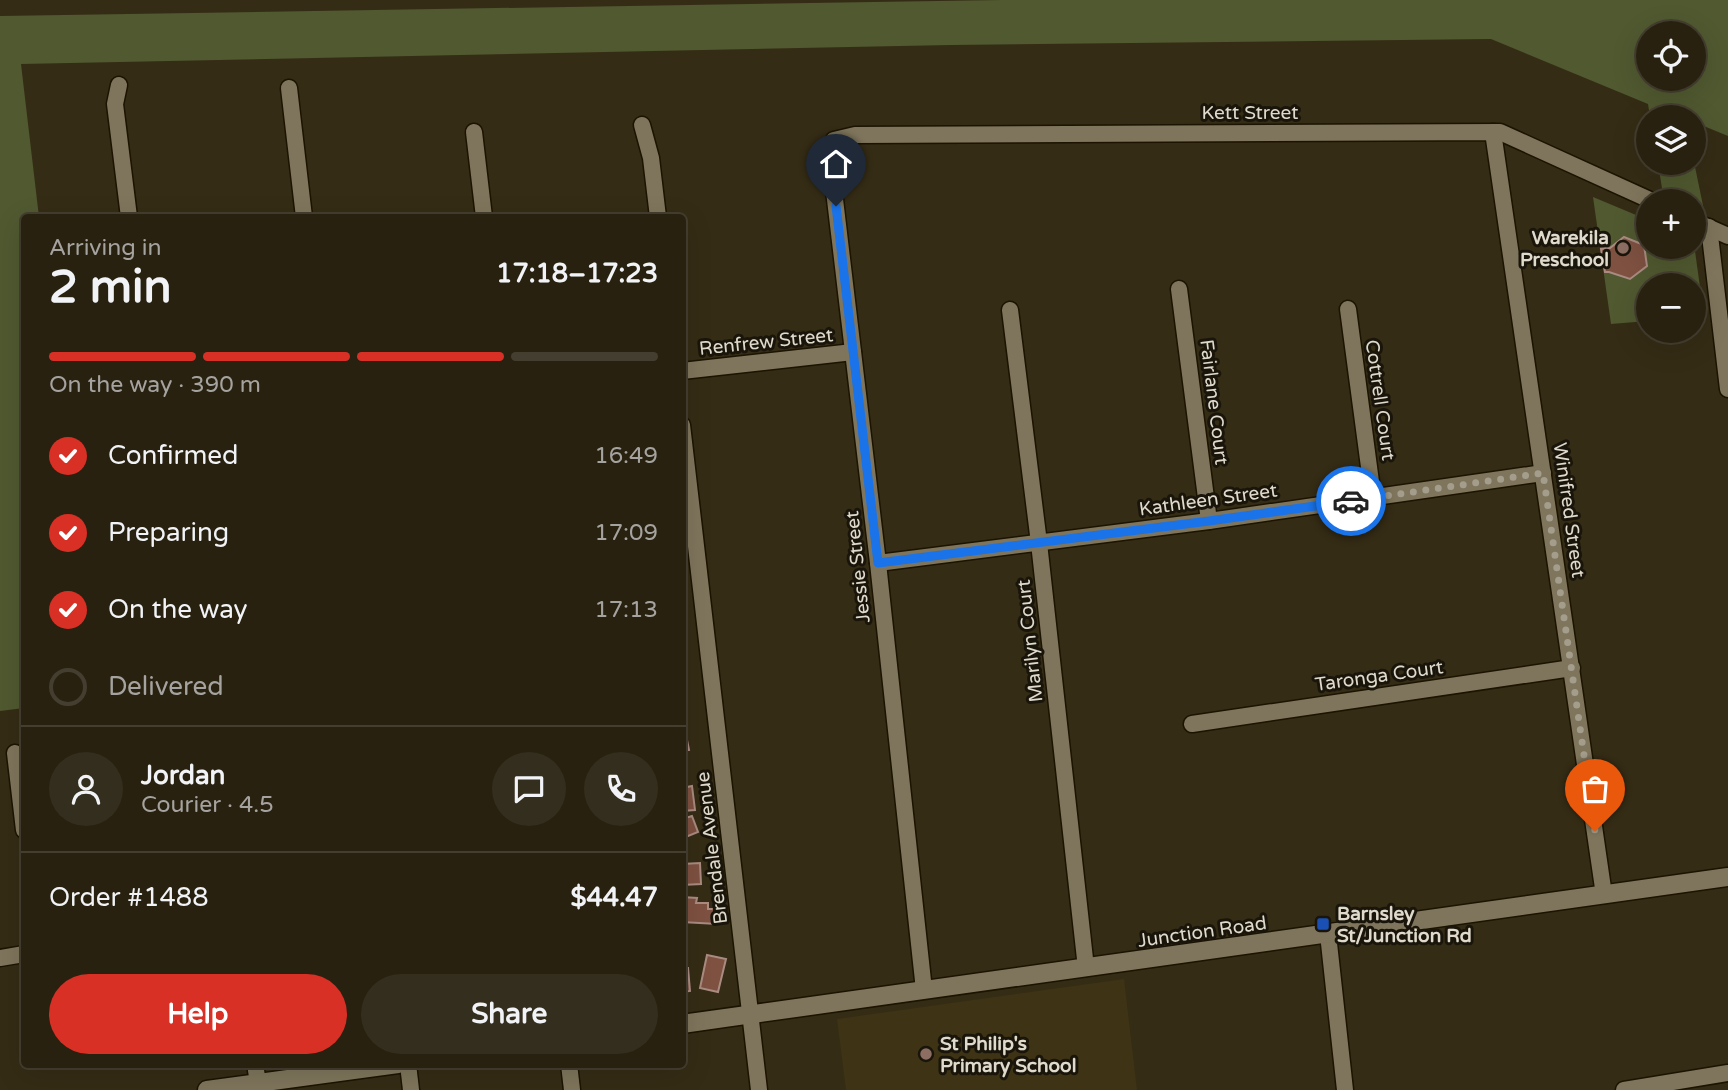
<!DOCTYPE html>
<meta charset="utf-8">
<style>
:root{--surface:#282110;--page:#342e1e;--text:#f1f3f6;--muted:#a5a39f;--line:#443e30;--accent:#d93025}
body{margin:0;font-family:"Varela Round",sans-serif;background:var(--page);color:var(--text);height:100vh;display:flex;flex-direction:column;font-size:26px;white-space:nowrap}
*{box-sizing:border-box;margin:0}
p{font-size:23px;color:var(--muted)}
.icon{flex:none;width:38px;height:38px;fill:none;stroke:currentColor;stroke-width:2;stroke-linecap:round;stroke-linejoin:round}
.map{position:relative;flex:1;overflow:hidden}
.panel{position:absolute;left:21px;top:214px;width:665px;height:854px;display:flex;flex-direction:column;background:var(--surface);border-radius:7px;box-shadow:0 7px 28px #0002,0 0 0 2px var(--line)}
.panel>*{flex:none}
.controls{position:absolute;left:1636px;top:21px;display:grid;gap:14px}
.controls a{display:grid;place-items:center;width:70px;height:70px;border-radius:50%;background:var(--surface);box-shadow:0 7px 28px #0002,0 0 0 2px var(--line);font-size:35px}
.pin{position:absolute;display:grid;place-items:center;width:60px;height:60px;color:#fff;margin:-72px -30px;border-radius:50% 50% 50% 0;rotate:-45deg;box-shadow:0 0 7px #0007}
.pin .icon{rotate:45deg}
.courier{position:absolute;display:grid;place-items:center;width:70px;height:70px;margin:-35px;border:5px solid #1a73e8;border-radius:50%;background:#fff;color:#222;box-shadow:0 2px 9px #0007}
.head em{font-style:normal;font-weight:700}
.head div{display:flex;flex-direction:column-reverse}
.head{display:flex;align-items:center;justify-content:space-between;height:119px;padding:0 28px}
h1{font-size:46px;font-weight:700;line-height:52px}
.bar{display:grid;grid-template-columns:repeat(4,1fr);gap:10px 7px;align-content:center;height:84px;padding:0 28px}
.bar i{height:9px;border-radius:5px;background:var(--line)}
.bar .active{background:var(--accent)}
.bar p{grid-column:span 4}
.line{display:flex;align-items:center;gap:18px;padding:0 28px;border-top:2px solid var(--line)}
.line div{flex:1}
.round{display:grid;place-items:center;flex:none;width:74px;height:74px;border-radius:37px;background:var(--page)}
ol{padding:0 28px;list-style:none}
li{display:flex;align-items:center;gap:21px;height:77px}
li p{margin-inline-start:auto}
li .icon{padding:7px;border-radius:50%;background:var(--accent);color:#fff;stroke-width:4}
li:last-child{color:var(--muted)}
li i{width:38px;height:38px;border:4px solid var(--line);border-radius:50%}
.button{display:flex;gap:14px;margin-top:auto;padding:14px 28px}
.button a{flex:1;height:80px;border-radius:42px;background:var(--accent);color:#fff;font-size:28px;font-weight:700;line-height:80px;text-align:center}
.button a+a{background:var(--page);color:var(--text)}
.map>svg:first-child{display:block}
</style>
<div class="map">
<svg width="1728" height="1090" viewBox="0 0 1728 1090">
<rect width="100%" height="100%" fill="#352c15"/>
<polygon fill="#3e3314" points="1124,979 1137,1090 846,1090 837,1019"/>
<g fill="#505930" fill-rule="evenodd">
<path d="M 1001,0 L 1728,0 L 1728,136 L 1694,122 L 1694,117 L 1650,117 L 1648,104 L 1491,39 L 951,45 L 21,64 L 39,217 L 24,217 L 24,708 L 0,711 L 0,16 ZM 1694,33 L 1694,79 L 1648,79 L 1648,33 Z"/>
<polygon points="1694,162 1706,220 1694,215 1694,201 1664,201 1658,163"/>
<polygon points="1593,197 1648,220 1648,247 1692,247 1695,251 1704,316 1694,317 1694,285 1648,285 1648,321 1611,324"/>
</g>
<g fill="#7e5141" stroke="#a98b81" stroke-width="2">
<polygon points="1624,237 1644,245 1647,266 1630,279 1609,272 1605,272 1601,249 1610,248"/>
<polygon points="687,740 689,750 682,751 682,741"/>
<polygon points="692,786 695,810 682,811 682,788"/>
<polygon points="692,816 698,832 683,838 686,843 682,845 682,819"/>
<polygon points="700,863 701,884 682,885 682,864"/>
<polygon points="682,897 697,898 696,903 708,903 708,909 718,909 717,924 682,922"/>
<polygon points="707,955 726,959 718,992 700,988"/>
<polygon points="682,968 688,968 690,991 682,992"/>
</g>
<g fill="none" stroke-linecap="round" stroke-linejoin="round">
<defs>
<g id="minor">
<polyline points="119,85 115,104 129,217"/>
<polyline points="289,88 304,217"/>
<polyline points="642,125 651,158 658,217"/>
<polyline points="474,132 484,217"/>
<polyline points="1493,132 1604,895"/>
<polyline points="1694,221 1728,236"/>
<polyline points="1709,227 1728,389"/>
<polyline points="1179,289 1209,521"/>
<polyline points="1348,309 1373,497"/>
<polyline points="1010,310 1039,543 1086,968"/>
<polyline points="682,371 853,352"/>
<polyline points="682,425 759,1090"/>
<polyline points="878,563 1209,521 1543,473"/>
<polyline points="1192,724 1572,668"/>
<polyline points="15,753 24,830"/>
<polyline points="1328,934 1345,1090"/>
<polyline points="0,958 24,954"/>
<polyline points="924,990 878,563 830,157 834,140 855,135 1500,132 1652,201"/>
<polyline points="255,1064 258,1083"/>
<polyline points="408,1064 411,1090"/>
<polyline points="569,1064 572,1090"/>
<polyline points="1624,1090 1728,1073"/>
</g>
<g id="tertiary">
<polyline points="682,1024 1728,877"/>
<polyline points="207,1090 398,1064"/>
</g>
</defs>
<use href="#minor" stroke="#1c1400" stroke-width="19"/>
<use href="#tertiary" stroke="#1c1400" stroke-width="21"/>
<use href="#minor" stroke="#7f755c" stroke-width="16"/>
<use href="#tertiary" stroke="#7f755c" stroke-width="18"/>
</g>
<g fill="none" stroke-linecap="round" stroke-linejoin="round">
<polyline stroke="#a49d8c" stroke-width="7" stroke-dasharray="0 12.6" points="1351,501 1543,473 1595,831"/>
<polyline stroke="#1a73e8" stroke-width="9" points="836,206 878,563 1209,521 1351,501"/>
</g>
<g fill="#8d6e63" stroke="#19150b" stroke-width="2.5">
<circle cx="1623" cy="248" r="7"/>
<circle cx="926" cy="1054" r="7"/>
</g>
<rect fill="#1a4fb4" stroke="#19150b" stroke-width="2.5" x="1316" y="917" width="14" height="14" rx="3.5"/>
<g text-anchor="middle" stroke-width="6" stroke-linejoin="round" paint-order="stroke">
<g font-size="19" fill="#e0dacc" stroke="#19150b">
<text x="1250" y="119">Kett Street</text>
<text transform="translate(766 341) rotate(-6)" y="7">Renfrew Street</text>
<text transform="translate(1381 400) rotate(82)" y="7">Cottrell Court</text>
<text transform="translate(1215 402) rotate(83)" y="7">Fairlane Court</text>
<text transform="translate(1208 499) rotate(-8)" y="7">Kathleen Street</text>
<text transform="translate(1570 510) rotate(82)" y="7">Winifred Street</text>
<text transform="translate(857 567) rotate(-96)" y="7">Jessie Street</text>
<text transform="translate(1029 641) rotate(-96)" y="7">Marilyn Court</text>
<text transform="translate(1379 675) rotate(-8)" y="7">Taronga Court</text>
<text transform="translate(711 848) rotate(-97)" y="7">Brendale Avenue</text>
<text transform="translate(1202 931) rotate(-8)" y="7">Junction Road</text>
</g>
<g font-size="19" font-weight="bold" fill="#e0dacc" stroke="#19150b" text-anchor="start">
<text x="1609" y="244" text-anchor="end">Warekila<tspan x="1609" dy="22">Preschool</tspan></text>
<text x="1337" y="920">Barnsley<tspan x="1337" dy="22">St/Junction Rd</tspan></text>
<text x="940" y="1050">St Philip's<tspan x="940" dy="22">Primary School</tspan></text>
</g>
</g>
</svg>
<div class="controls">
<a><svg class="icon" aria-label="locate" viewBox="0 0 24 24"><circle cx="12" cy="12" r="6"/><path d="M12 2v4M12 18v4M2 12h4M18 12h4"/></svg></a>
<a><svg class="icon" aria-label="layers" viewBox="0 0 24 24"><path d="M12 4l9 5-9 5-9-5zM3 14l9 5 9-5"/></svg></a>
<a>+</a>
<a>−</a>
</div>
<div class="pin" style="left:1595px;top:831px;background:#ea580c"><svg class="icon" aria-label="bag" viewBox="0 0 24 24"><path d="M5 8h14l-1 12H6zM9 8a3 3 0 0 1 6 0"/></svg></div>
<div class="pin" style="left:836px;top:206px;background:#1f2937"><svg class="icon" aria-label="home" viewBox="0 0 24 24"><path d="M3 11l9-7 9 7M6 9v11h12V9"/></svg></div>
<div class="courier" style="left:1351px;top:501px"><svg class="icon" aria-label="car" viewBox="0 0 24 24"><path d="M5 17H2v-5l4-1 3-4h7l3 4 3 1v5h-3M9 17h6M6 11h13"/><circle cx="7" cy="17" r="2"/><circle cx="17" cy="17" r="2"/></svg></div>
<section class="panel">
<div class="head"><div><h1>2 min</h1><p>Arriving in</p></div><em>17:18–17:23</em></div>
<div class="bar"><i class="active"></i><i class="active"></i><i class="active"></i><i></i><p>On the way · 390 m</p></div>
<ol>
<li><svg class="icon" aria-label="check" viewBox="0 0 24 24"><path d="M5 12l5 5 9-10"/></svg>Confirmed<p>16:49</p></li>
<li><svg class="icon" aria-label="check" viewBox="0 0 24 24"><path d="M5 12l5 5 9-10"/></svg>Preparing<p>17:09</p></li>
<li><svg class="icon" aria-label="check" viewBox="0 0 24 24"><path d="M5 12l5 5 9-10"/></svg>On the way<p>17:13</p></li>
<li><i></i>Delivered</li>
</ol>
<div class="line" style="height:126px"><a class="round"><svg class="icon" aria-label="person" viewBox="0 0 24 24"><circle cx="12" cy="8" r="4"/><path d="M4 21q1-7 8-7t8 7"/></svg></a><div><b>Jordan</b><p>Courier · 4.5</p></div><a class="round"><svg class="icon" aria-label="chat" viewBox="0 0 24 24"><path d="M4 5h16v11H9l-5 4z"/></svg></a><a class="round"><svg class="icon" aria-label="phone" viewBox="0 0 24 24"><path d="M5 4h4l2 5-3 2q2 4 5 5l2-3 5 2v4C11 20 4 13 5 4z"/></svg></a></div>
<div class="line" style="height:91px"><div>Order #1488</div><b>$44.47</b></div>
<div class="button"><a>Help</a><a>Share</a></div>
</section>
</div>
